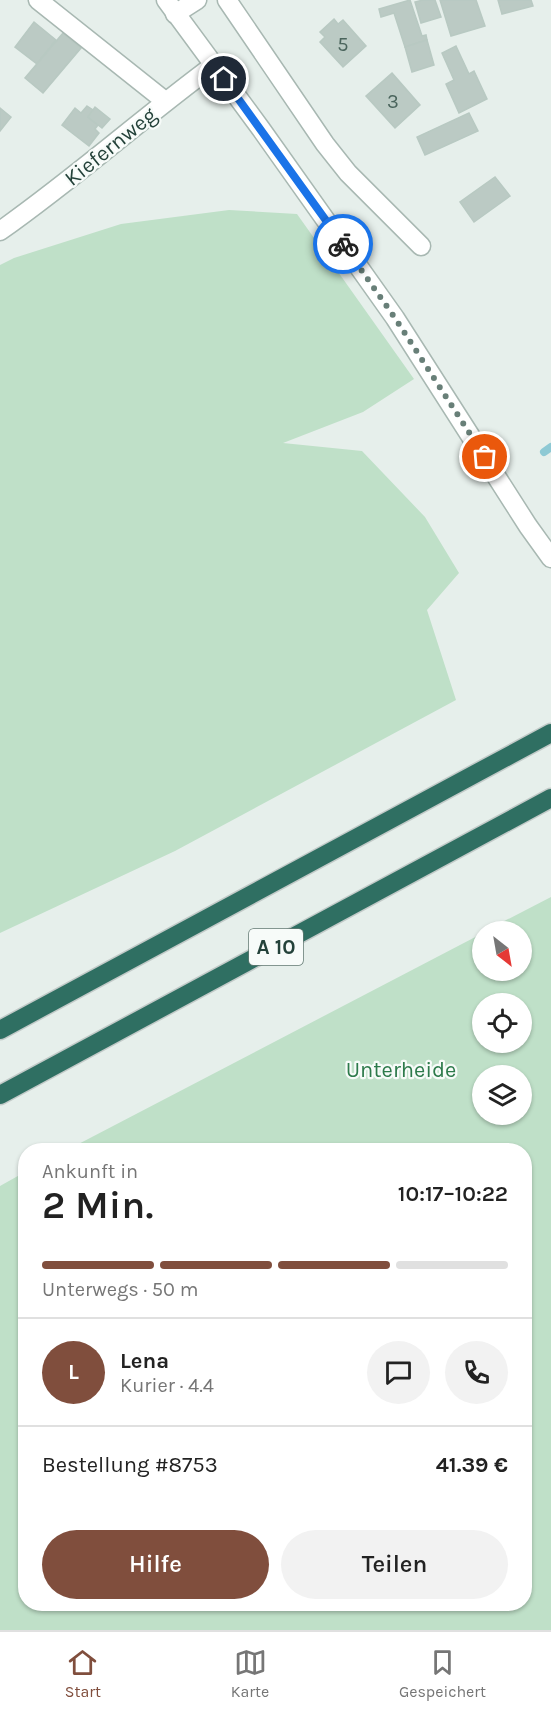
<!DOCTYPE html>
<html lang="de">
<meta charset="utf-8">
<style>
:root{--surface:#fff;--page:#f2f2f2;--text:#222;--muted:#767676;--line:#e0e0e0;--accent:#804e3d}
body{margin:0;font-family:Karla,sans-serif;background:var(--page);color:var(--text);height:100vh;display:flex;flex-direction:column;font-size:22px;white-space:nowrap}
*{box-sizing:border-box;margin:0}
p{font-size:20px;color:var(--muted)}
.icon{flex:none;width:33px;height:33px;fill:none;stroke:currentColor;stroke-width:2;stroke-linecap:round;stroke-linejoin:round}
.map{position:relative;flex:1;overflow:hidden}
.sheet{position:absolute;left:18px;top:1143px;width:514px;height:468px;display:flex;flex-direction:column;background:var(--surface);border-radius:24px;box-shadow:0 2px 4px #0004}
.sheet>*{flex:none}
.needle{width:39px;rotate:149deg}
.controls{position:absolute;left:472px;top:921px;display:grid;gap:12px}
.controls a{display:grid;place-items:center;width:60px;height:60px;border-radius:50%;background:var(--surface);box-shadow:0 2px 4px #0004;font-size:30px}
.pin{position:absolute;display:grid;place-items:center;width:51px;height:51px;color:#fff;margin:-26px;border:3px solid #fff;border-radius:50%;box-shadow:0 2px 6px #0007}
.courier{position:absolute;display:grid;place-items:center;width:60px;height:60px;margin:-30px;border:4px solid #1a73e8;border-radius:50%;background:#fff;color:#222;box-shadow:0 2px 8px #0007}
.head em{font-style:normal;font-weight:600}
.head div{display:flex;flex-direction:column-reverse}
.head{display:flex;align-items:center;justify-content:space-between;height:102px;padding:0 24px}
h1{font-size:39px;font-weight:600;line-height:45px}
.bar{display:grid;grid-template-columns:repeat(4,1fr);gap:9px 6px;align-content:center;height:72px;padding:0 24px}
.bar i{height:8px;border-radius:4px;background:var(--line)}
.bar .selected{background:var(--accent)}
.bar p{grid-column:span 4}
.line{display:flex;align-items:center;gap:15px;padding:0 24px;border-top:2px solid var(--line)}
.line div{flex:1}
.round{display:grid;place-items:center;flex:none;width:63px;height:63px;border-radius:32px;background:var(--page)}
.action{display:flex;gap:12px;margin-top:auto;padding:12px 24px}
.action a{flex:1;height:69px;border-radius:36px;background:var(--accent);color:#fff;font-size:24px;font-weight:600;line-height:69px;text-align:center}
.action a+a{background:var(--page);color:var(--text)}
.tabs{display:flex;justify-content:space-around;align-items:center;height:84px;border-top:2px solid var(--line);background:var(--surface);font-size:16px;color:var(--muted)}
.tabs a{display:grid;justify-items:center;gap:3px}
.tabs .selected{color:var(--accent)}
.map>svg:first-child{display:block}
</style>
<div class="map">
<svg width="551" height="1630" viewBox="0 0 551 1630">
<rect width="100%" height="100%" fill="#e6efeb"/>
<g fill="#bfe0c8" fill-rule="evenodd">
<polygon points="229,210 297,214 414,379 363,412 283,443 362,451 425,517 459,573 427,610 456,700 175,851 0,933 0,265 14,258 121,224"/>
<path d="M 551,897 L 551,1630 L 0,1630 L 0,1186 L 25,1172 L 26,1604 L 525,1604 L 525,1150 L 67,1150 L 483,933 L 483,970 L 522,970 L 522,932 L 485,931 ZM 483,1004 L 522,1004 L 522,1042 L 483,1042 ZM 483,1076 L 522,1076 L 522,1114 L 483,1114 Z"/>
</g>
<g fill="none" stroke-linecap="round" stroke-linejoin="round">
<polyline stroke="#8ec9d4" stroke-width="8" points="544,452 551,447"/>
</g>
<g fill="#bbcac4" stroke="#b8c9c2" stroke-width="1.5">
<polygon points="410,0 422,36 426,35 427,40 405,47 394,13 381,17 379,9"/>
<polygon points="423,0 435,0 441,17 421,23 415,2"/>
<polygon points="440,0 476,0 485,26 451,36"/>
<polygon points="498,0 531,0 533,6 502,14"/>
<polygon points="334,19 338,24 343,20 366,46 343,67 320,42 325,37 320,32"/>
<polygon points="34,22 56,40 37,64 15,47"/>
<polygon points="63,33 81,48 43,93 25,78"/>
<polygon points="427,40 434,65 412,72 405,47"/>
<polygon points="456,46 469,74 474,71 487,99 459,113 446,84 454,80 442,53"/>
<polygon points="392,73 420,105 395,128 366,96"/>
<polygon points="87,106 93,110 88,117 98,125 95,129 99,133 89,146 62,125 75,108 81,113"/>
<polygon points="95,107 110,119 102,128 88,117"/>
<polygon points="0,108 11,117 0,131"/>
<polygon points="469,113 478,131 425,155 417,137"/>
<polygon points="495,177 510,196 474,222 460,202"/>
</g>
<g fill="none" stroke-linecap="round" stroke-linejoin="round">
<defs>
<g id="minor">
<polyline points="38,0 165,101"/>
<polyline points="166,0 261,129 395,318 528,526 551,558"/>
<polyline points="227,0 325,144 348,173 421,246"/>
<polyline points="175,14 197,0"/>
<path d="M 0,231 C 74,179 141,119 214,65"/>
</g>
<g id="highway">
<polyline points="0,1030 551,733"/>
<polyline points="0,1095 551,798"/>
</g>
</defs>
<use href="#minor" stroke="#a8b8b2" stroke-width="21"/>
<use href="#highway" stroke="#c2cac8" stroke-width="21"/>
<use href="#minor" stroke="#fff" stroke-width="18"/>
<use href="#highway" stroke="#2f6f62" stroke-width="18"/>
</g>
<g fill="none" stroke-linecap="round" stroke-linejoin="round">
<polyline stroke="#687f78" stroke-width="6" stroke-dasharray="0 10.8" points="343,244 395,318 485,457"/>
<polyline stroke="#1a73e8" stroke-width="8" points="224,79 343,244"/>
</g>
<g text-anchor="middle" stroke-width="4.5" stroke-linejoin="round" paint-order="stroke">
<g font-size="20" fill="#4a645c">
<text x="343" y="51">5</text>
<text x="393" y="108">3</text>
</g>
<rect fill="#f7fbf9" stroke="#637a73" stroke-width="1.5" x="249" y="929" width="54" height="36" rx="4.5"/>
<g font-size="21" font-weight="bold" fill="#24423a">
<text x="276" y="954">A 10</text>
</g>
<g font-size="22" fill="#24423a" stroke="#f7fbf9">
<text transform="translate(110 146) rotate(-39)" y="8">Kiefernweg</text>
</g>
<g font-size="22" fill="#2d7a4b" stroke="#f7fbf9">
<text x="401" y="1077">Unterheide</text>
</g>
</g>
</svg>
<div class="controls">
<a><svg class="needle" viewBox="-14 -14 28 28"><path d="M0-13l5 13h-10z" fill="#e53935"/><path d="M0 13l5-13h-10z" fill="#767676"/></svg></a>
<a><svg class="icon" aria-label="locate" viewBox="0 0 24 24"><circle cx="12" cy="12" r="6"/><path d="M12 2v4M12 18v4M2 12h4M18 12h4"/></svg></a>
<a><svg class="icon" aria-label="layers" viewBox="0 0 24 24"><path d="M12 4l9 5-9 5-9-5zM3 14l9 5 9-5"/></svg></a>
</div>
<div class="pin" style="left:485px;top:457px;background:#ea580c"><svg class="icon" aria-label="bag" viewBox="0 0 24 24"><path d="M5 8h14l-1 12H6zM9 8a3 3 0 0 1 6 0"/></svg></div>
<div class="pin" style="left:224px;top:79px;background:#1f2937"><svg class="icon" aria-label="home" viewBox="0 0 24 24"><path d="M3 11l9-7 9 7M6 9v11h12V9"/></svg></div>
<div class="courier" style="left:343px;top:244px"><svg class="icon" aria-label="bike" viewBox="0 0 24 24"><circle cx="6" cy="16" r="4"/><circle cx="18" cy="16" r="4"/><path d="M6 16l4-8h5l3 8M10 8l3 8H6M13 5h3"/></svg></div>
<section class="sheet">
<div class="head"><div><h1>2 Min.</h1><p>Ankunft in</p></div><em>10:17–10:22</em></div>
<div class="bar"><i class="selected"></i><i class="selected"></i><i class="selected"></i><i></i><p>Unterwegs · 50 m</p></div>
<div class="line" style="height:108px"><b class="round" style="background:var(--accent);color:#fff">L</b><div><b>Lena</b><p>Kurier · 4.4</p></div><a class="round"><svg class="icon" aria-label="chat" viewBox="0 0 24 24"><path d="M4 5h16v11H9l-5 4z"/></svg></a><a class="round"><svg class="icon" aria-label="phone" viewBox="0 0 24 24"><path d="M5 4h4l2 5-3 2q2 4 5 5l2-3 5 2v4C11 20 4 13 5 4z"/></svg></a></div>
<div class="line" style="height:78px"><div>Bestellung #8753</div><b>41.39 €</b></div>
<div class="action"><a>Hilfe</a><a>Teilen</a></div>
</section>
</div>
<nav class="tabs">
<a class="selected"><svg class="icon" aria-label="home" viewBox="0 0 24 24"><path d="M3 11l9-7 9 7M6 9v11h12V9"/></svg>Start</a>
<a><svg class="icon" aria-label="map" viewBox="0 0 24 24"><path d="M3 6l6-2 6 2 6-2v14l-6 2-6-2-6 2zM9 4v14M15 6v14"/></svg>Karte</a>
<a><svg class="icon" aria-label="saved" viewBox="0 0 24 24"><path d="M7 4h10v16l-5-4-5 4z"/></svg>Gespeichert</a>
</nav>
